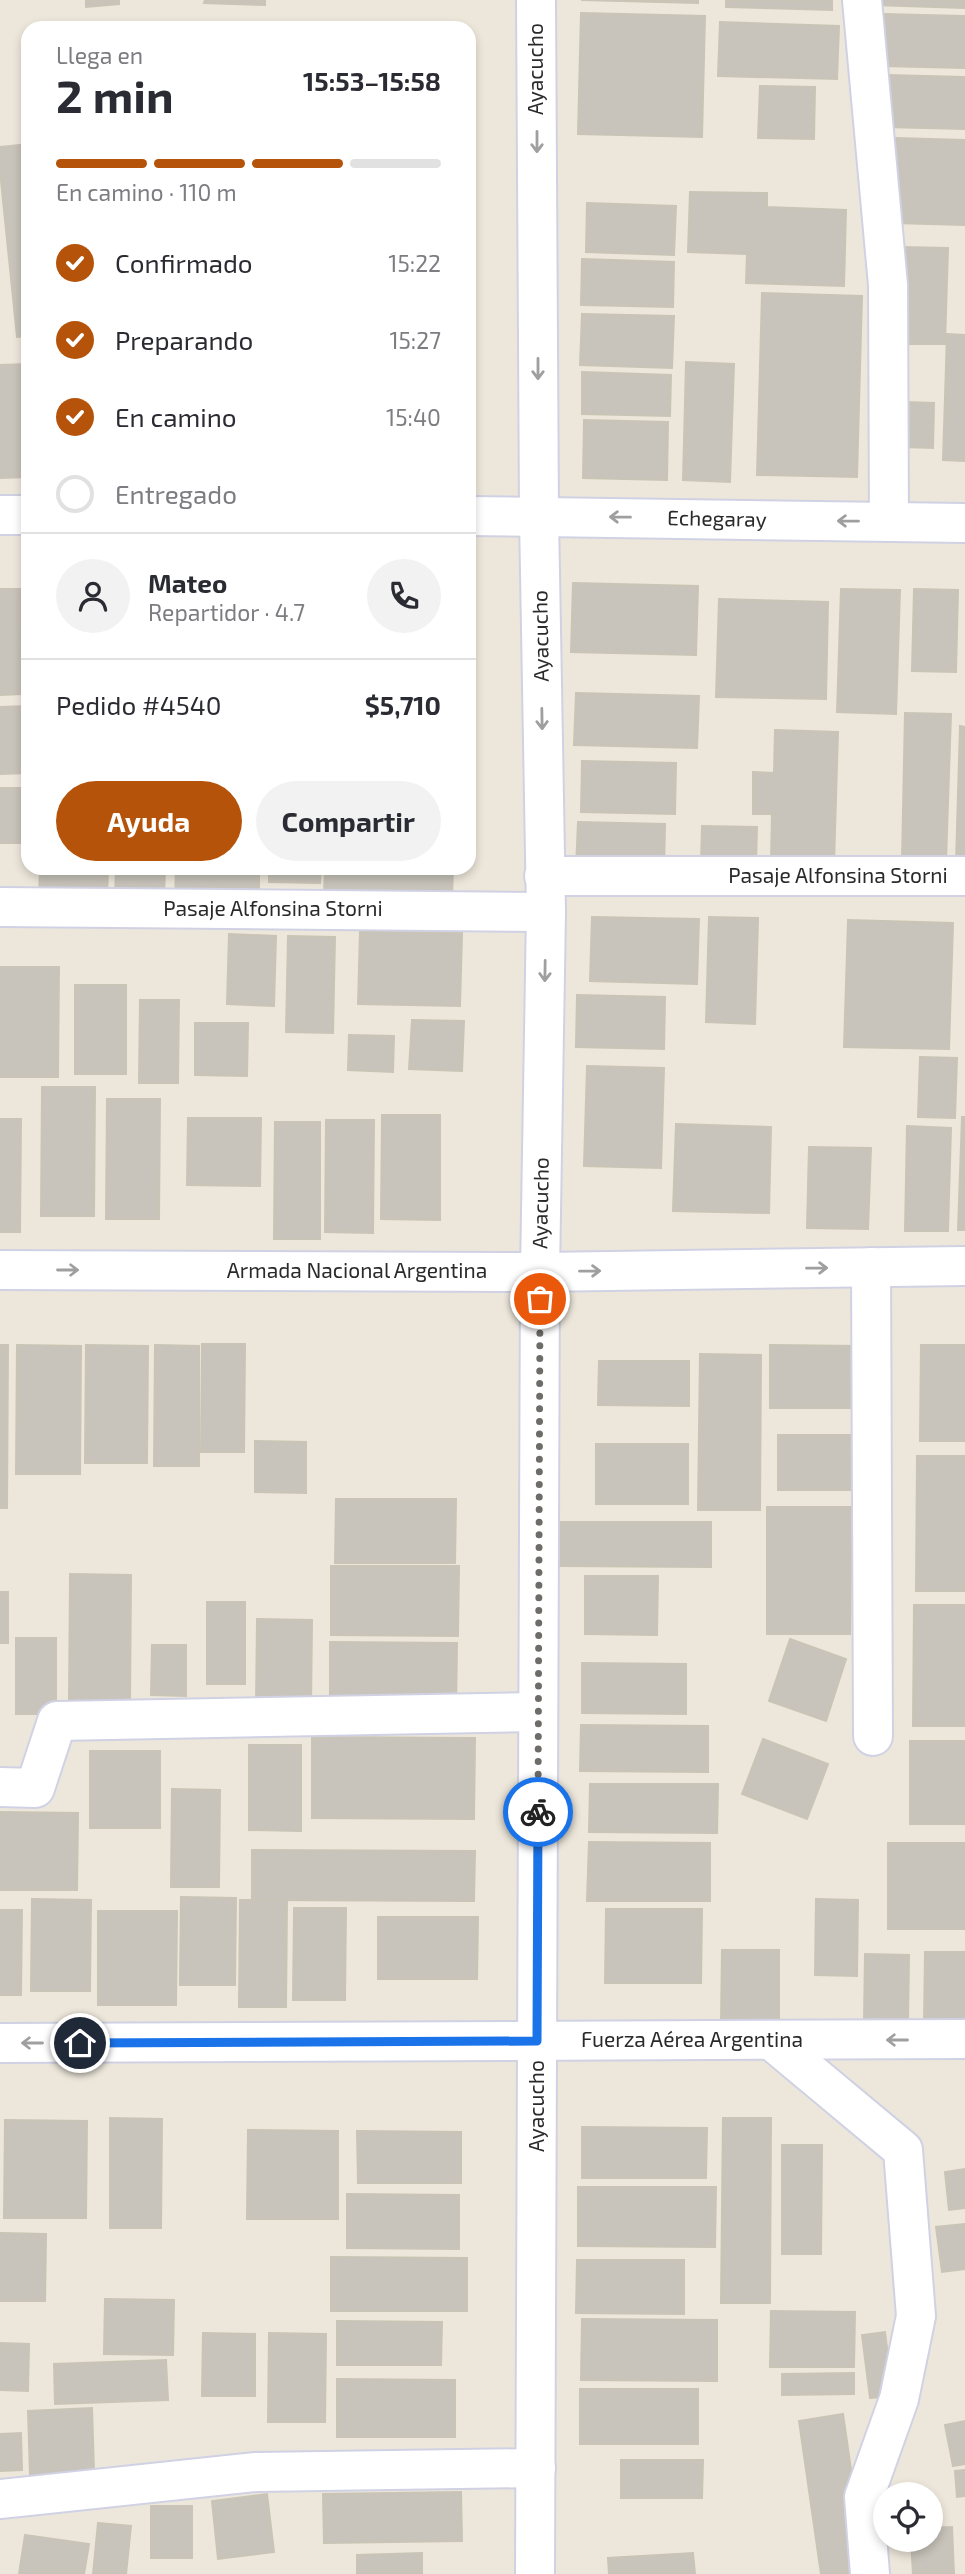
<!DOCTYPE html>
<html lang="es">
<meta charset="utf-8">
<style>
:root{--surface:#fff;--page:#f2f2f3;--text:#2b2b33;--muted:#7c7c81;--line:#e1e1e2;--accent:#b45309}
body{margin:0;font-family:"Exo 2",sans-serif;background:var(--page);color:var(--text);height:100vh;display:flex;flex-direction:column;font-size:26px;white-space:nowrap}
*{box-sizing:border-box;margin:0}
p{font-size:23px;color:var(--muted)}
.icon{flex:none;width:38px;height:38px;fill:none;stroke:currentColor;stroke-width:2;stroke-linecap:round;stroke-linejoin:round}
.map{position:relative;flex:1;overflow:hidden}
.details{position:absolute;left:21px;top:21px;width:455px;height:854px;display:flex;flex-direction:column;background:var(--surface);border-radius:21px;box-shadow:0 4px 10px #0003}
.details>*{flex:none}
.fabs{position:absolute;left:873px;top:2482px;display:grid;gap:14px}
.fabs a{display:grid;place-items:center;width:70px;height:70px;border-radius:50%;background:var(--surface);box-shadow:0 4px 10px #0003;font-size:35px}
.pin{position:absolute;display:grid;place-items:center;width:60px;height:60px;color:#fff;margin:-30px;border:4px solid #fff;border-radius:50%;box-shadow:0 2px 7px #0007}
.courier{position:absolute;display:grid;place-items:center;width:70px;height:70px;margin:-35px;border:5px solid #1a73e8;border-radius:50%;background:#fff;color:#222;box-shadow:0 2px 9px #0007}
.overview em{font-style:normal;font-weight:700}
.overview div{display:flex;flex-direction:column-reverse}
.overview{display:flex;align-items:center;justify-content:space-between;height:119px;padding:0 35px}
h1{font-size:46px;font-weight:700;line-height:52px}
.bar{display:grid;grid-template-columns:repeat(4,1fr);gap:10px 7px;align-content:center;height:84px;padding:0 35px}
.bar i{height:9px;border-radius:5px;background:var(--line)}
.bar .active{background:var(--accent)}
.bar p{grid-column:span 4}
.line{display:flex;align-items:center;gap:18px;padding:0 35px;border-top:2px solid var(--line)}
.line div{flex:1}
.round{display:grid;place-items:center;flex:none;width:74px;height:74px;border-radius:37px;background:var(--page)}
ol{padding:0 35px;list-style:none}
li{display:flex;align-items:center;gap:21px;height:77px}
li p{margin-inline-start:auto}
li .icon{padding:7px;border-radius:50%;background:var(--accent);color:#fff;stroke-width:4}
li:last-child{color:var(--muted)}
li i{width:38px;height:38px;border:4px solid var(--line);border-radius:50%}
.button{display:flex;gap:14px;margin-top:auto;padding:14px 35px}
.button a{flex:1;height:80px;border-radius:42px;background:var(--accent);color:#fff;font-size:28px;font-weight:700;line-height:80px;text-align:center}
.button a+a{background:var(--page);color:var(--text)}
.map>svg:first-child{display:block}
</style>
<div class="map">
<svg width="965" height="2574" viewBox="0 0 965 2574">
<rect width="100%" height="100%" fill="#ede7db"/>
<g fill="#c8c4bb" stroke="#c9c4b5" stroke-width="2">
<polygon points="86,0 119,0 119,4 86,7"/>
<polygon points="205,0 265,0 265,5 204,3"/>
<polygon points="581,0 698,0 698,3"/>
<polygon points="726,0 832,0 832,10 726,7"/>
<polygon points="875,0 965,0 965,8 875,5"/>
<polygon points="581,13 705,16 702,137 578,134"/>
<polygon points="883,14 965,16 965,68 882,66"/>
<polygon points="720,22 839,26 837,79 718,76"/>
<polygon points="887,75 965,77 965,129 885,127"/>
<polygon points="760,86 815,87 814,139 758,138"/>
<polygon points="896,138 965,140 965,225 894,223"/>
<polygon points="28,144 28,336 17,337 0,171 0,147"/>
<polygon points="690,192 767,193 767,207 846,210 844,286 746,283 747,254 688,252"/>
<polygon points="587,203 676,206 674,255 586,252"/>
<polygon points="901,247 948,248 945,344 898,344"/>
<polygon points="582,259 674,262 673,307 581,305"/>
<polygon points="762,293 862,296 857,477 757,475"/>
<polygon points="582,314 674,316 672,368 580,365"/>
<polygon points="947,334 965,335 965,461 943,460"/>
<polygon points="686,362 734,364 730,482 683,480"/>
<polygon points="28,364 28,477 0,478 0,365"/>
<polygon points="582,372 671,375 670,416 582,414"/>
<polygon points="904,402 934,403 933,448 903,447"/>
<polygon points="584,420 668,422 667,480 583,478"/>
<polygon points="573,583 698,586 696,655 571,652"/>
<polygon points="0,589 20,589 21,694 0,695"/>
<polygon points="841,589 900,590 896,714 837,712"/>
<polygon points="914,589 958,590 956,672 912,671"/>
<polygon points="719,599 828,602 826,699 716,697"/>
<polygon points="576,693 699,696 697,748 574,745"/>
<polygon points="27,706 28,773 0,774 0,707"/>
<polygon points="905,713 951,714 946,861 902,860"/>
<polygon points="960,726 965,727 965,862 956,862"/>
<polygon points="775,730 838,732 834,864 771,862 772,814 753,814 753,772 774,773"/>
<polygon points="582,761 676,763 675,814 581,812"/>
<rect x="0" y="788" width="25" height="55"/>
<polygon points="578,822 665,824 664,870 576,868"/>
<polygon points="702,826 757,827 756,865 701,863"/>
<polygon points="40,868 108,868 107,899 39,897"/>
<polygon points="116,868 165,868 164,898 115,896"/>
<polygon points="176,868 259,868 259,900 175,897"/>
<polygon points="269,868 321,868 320,883 269,882"/>
<polygon points="325,868 453,868 452,897 324,894"/>
<polygon points="592,917 699,919 697,984 590,981"/>
<polygon points="709,917 758,918 755,1024 706,1022"/>
<polygon points="848,920 953,923 949,1049 844,1047"/>
<polygon points="360,931 462,933 460,1006 358,1004"/>
<polygon points="229,934 276,936 274,1006 227,1004"/>
<polygon points="288,936 335,937 333,1033 286,1032"/>
<polygon points="0,967 59,967 58,1077 0,1077"/>
<rect x="75" y="985" width="51" height="89"/>
<polygon points="577,995 665,997 664,1049 576,1047"/>
<polygon points="140,1000 179,1000 178,1083 139,1083"/>
<polygon points="412,1020 464,1021 462,1071 409,1069"/>
<polygon points="195,1023 248,1023 247,1076 195,1075"/>
<polygon points="349,1035 394,1036 393,1072 348,1070"/>
<polygon points="920,1057 957,1058 955,1118 918,1117"/>
<polygon points="587,1066 664,1068 661,1168 584,1166"/>
<polygon points="42,1087 95,1087 94,1216 41,1216"/>
<polygon points="107,1099 160,1099 159,1219 106,1219"/>
<polygon points="382,1115 440,1115 440,1220 381,1219"/>
<polygon points="962,1117 965,1117 965,1230 958,1230"/>
<polygon points="188,1118 261,1118 260,1186 187,1185"/>
<polygon points="0,1119 21,1119 20,1232 0,1232"/>
<polygon points="326,1120 374,1120 373,1233 325,1232"/>
<polygon points="275,1122 320,1122 320,1239 274,1239"/>
<polygon points="676,1124 771,1127 769,1213 673,1211"/>
<polygon points="907,1126 951,1128 948,1231 905,1231"/>
<polygon points="809,1147 871,1148 868,1229 807,1228"/>
<polygon points="202,1344 245,1344 244,1452 201,1452"/>
<polygon points="0,1345 8,1345 7,1508 0,1508"/>
<polygon points="17,1345 81,1346 80,1474 16,1474"/>
<polygon points="86,1345 148,1346 147,1463 85,1463"/>
<polygon points="155,1345 199,1346 199,1466 154,1466"/>
<polygon points="770,1345 860,1346 859,1408 770,1408"/>
<polygon points="921,1345 965,1345 965,1441 920,1441"/>
<polygon points="700,1354 761,1355 760,1510 698,1510"/>
<polygon points="599,1361 689,1361 689,1406 598,1405"/>
<rect x="778" y="1435" width="83" height="55"/>
<polygon points="255,1441 306,1442 306,1493 255,1492"/>
<rect x="596" y="1444" width="92" height="60"/>
<polygon points="917,1456 965,1456 965,1591 916,1591"/>
<polygon points="336,1499 456,1499 455,1563 335,1563"/>
<polygon points="767,1507 852,1507 850,1634 767,1634"/>
<polygon points="560,1522 711,1522 711,1567 560,1566"/>
<polygon points="331,1566 459,1566 458,1636 331,1635"/>
<polygon points="70,1574 131,1575 130,1703 69,1703"/>
<polygon points="585,1576 658,1576 657,1635 585,1634"/>
<rect x="0" y="1592" width="8" height="51"/>
<rect x="207" y="1602" width="38" height="82"/>
<polygon points="914,1605 965,1605 965,1726 913,1726"/>
<polygon points="257,1619 312,1620 311,1707 256,1707"/>
<rect x="16" y="1638" width="40" height="76"/>
<polygon points="790,1639 846,1659 826,1721 769,1701"/>
<polygon points="330,1642 457,1643 456,1710 330,1709"/>
<polygon points="152,1645 186,1645 186,1696 151,1695"/>
<polygon points="582,1663 686,1664 686,1714 582,1713"/>
<polygon points="581,1725 708,1726 708,1772 580,1771"/>
<polygon points="312,1737 475,1738 474,1819 312,1818"/>
<polygon points="763,1739 828,1764 807,1819 742,1794"/>
<rect x="910" y="1741" width="55" height="83"/>
<polygon points="249,1745 301,1745 301,1831 249,1830"/>
<rect x="90" y="1751" width="70" height="77"/>
<polygon points="590,1784 718,1784 717,1833 589,1832"/>
<polygon points="172,1789 220,1790 219,1887 171,1887"/>
<polygon points="0,1812 78,1813 77,1890 0,1890"/>
<polygon points="589,1842 710,1843 710,1901 587,1901"/>
<rect x="888" y="1843" width="77" height="86"/>
<polygon points="252,1850 475,1851 474,1901 252,1900"/>
<polygon points="181,1897 236,1898 235,1985 180,1985"/>
<polygon points="32,1899 91,1900 90,1991 31,1991"/>
<polygon points="816,1899 858,1900 857,1976 815,1975"/>
<polygon points="240,1900 287,1900 286,2007 239,2007"/>
<polygon points="294,1908 346,1908 345,2000 293,2000"/>
<polygon points="606,1909 702,1909 701,1983 605,1983"/>
<polygon points="0,1910 22,1910 21,1995 0,1995"/>
<polygon points="98,1911 177,1911 176,2005 98,2005"/>
<polygon points="378,1917 478,1917 477,1979 378,1979"/>
<polygon points="722,1950 779,1950 779,2024 721,2023"/>
<polygon points="925,1952 965,1952 965,2023 924,2024"/>
<polygon points="865,1954 909,1955 908,2021 864,2021"/>
<polygon points="110,2118 162,2119 161,2228 110,2228"/>
<polygon points="723,2118 771,2118 770,2303 721,2303"/>
<polygon points="5,2120 87,2121 86,2218 4,2218"/>
<polygon points="582,2127 707,2128 706,2178 582,2178"/>
<polygon points="248,2130 338,2131 338,2219 247,2219"/>
<polygon points="357,2131 461,2132 461,2183 358,2183"/>
<polygon points="782,2145 822,2145 821,2254 782,2254"/>
<polygon points="965,2169 965,2208 949,2210 945,2172"/>
<polygon points="578,2187 716,2187 715,2247 578,2246"/>
<polygon points="347,2194 459,2195 459,2249 347,2248"/>
<polygon points="965,2224 965,2269 942,2272 936,2227"/>
<polygon points="0,2233 46,2234 45,2301 0,2301"/>
<polygon points="331,2257 467,2258 467,2311 331,2311"/>
<polygon points="577,2260 684,2260 684,2314 576,2313"/>
<polygon points="105,2299 174,2300 173,2355 104,2354"/>
<polygon points="771,2311 855,2312 854,2367 770,2367"/>
<polygon points="582,2319 717,2320 717,2381 581,2380"/>
<polygon points="337,2321 442,2322 441,2365 337,2365"/>
<polygon points="885,2332 893,2396 870,2398 862,2335"/>
<polygon points="203,2333 255,2334 255,2396 202,2396"/>
<polygon points="269,2333 326,2334 325,2422 268,2422"/>
<polygon points="0,2343 29,2344 28,2391 0,2390"/>
<polygon points="166,2360 168,2400 55,2404 54,2364"/>
<polygon points="854,2373 854,2394 782,2395 782,2374"/>
<polygon points="337,2379 455,2380 455,2437 337,2437"/>
<rect x="580" y="2389" width="118" height="55"/>
<polygon points="92,2408 94,2473 30,2475 28,2411"/>
<polygon points="843,2414 866,2574 821,2574 799,2421"/>
<polygon points="965,2421 965,2464 953,2466 945,2425"/>
<polygon points="21,2433 22,2470 0,2471 0,2434"/>
<polygon points="621,2460 703,2460 702,2498 621,2498"/>
<polygon points="965,2470 965,2496 957,2497 955,2471"/>
<polygon points="461,2492 462,2541 324,2543 323,2494"/>
<polygon points="267,2494 274,2552 218,2559 212,2501"/>
<rect x="151" y="2506" width="41" height="52"/>
<polygon points="98,2523 131,2526 126,2574 93,2574"/>
<polygon points="952,2527 954,2574 913,2574 911,2539 931,2539 931,2528"/>
<polygon points="25,2535 89,2544 84,2574 19,2574"/>
<polygon points="422,2553 422,2574 357,2574 357,2555"/>
<polygon points="693,2553 695,2574 609,2574 608,2558"/>
</g>
<g fill="none" stroke-linecap="round" stroke-linejoin="round">
<defs>
<g id="minor">
<polyline points="862,0 888,285 889,522"/>
<polyline points="0,515 28,515"/>
<polyline points="469,516 965,523"/>
<polyline points="544,876 965,876"/>
<polyline points="0,907 546,912"/>
<polyline points="871,1267 873,1736"/>
<polyline points="0,1270 540,1272 965,1266"/>
<polyline points="0,1787 35,1788 57,1721 538,1712"/>
<polyline points="771,2040 903,2150 916,2316 899,2399 864,2497 870,2574"/>
<polyline points="0,2043 965,2039"/>
<polyline points="0,2499 256,2472 536,2468"/>
<polyline points="535,2574 540,1272 546,912 539,516 536,0"/>
</g>
</defs>
<use href="#minor" stroke="#d0d2e4" stroke-width="42"/>
<use href="#minor" stroke="#fff" stroke-width="38"/>
</g>
<defs><path id="oneway-shaft" d="M-6 0H5M1.5-3L5.5 0L1.5 3" fill="none" stroke-width="1.6" stroke-linecap="round" stroke-linejoin="round" transform="scale(1.75)"/></defs>
<g stroke="#9f9f9f">
<use href="#oneway-shaft" transform="translate(537 142) rotate(90)"/>
<use href="#oneway-shaft" transform="translate(538 369) rotate(90)"/>
<use href="#oneway-shaft" transform="translate(620 517) rotate(-179)"/>
<use href="#oneway-shaft" transform="translate(848 521) rotate(-179)"/>
<use href="#oneway-shaft" transform="translate(542 719) rotate(89)"/>
<use href="#oneway-shaft" transform="translate(545 971) rotate(91)"/>
<use href="#oneway-shaft" transform="translate(817 1268) rotate(-1)"/>
<use href="#oneway-shaft" transform="translate(68 1270)"/>
<use href="#oneway-shaft" transform="translate(590 1271) rotate(-1)"/>
<use href="#oneway-shaft" transform="translate(897 2040) rotate(180)"/>
<use href="#oneway-shaft" transform="translate(32 2043) rotate(180)"/>
</g>
<g fill="none" stroke-linecap="round" stroke-linejoin="round">
<polyline stroke="#6e6c68" stroke-width="7" stroke-dasharray="0 12.6" points="538,1812 540,1299"/>
<polyline stroke="#1a73e8" stroke-width="9" points="80,2043 537,2041 538,1812"/>
</g>
<g text-anchor="middle" stroke-width="5" stroke-linejoin="round" paint-order="stroke">
<g font-size="21" fill="#2a2a2a" stroke="#fff">
<text transform="translate(536 69) rotate(-90)" y="7">Ayacucho</text>
<text transform="translate(717 519) rotate(1)" y="7">Echegaray</text>
<text transform="translate(541 636) rotate(-91)" y="7">Ayacucho</text>
<text x="838" y="883">Pasaje Alfonsina Storni</text>
<text x="273" y="916">Pasaje Alfonsina Storni</text>
<text transform="translate(541 1203) rotate(-89)" y="7">Ayacucho</text>
<text x="357" y="1278">Armada Nacional Argentina</text>
<text x="692" y="2047">Fuerza Aérea Argentina</text>
<text transform="translate(537 2106) rotate(-90)" y="7">Ayacucho</text>
</g>
</g>
</svg>
<div class="fabs">
<a><svg class="icon" aria-label="locate" viewBox="0 0 24 24"><circle cx="12" cy="12" r="6"/><path d="M12 2v4M12 18v4M2 12h4M18 12h4"/></svg></a>
</div>
<div class="pin" style="left:540px;top:1299px;background:#ea580c"><svg class="icon" aria-label="bag" viewBox="0 0 24 24"><path d="M5 8h14l-1 12H6zM9 8a3 3 0 0 1 6 0"/></svg></div>
<div class="pin" style="left:80px;top:2043px;background:#1f2937"><svg class="icon" aria-label="home" viewBox="0 0 24 24"><path d="M3 11l9-7 9 7M6 9v11h12V9"/></svg></div>
<div class="courier" style="left:538px;top:1812px"><svg class="icon" aria-label="bike" viewBox="0 0 24 24"><circle cx="6" cy="16" r="4"/><circle cx="18" cy="16" r="4"/><path d="M6 16l4-8h5l3 8M10 8l3 8H6M13 5h3"/></svg></div>
<section class="details">
<div class="overview"><div><h1>2 min</h1><p>Llega en</p></div><em>15:53–15:58</em></div>
<div class="bar"><i class="active"></i><i class="active"></i><i class="active"></i><i></i><p>En camino · 110 m</p></div>
<ol>
<li><svg class="icon" aria-label="check" viewBox="0 0 24 24"><path d="M5 12l5 5 9-10"/></svg>Confirmado<p>15:22</p></li>
<li><svg class="icon" aria-label="check" viewBox="0 0 24 24"><path d="M5 12l5 5 9-10"/></svg>Preparando<p>15:27</p></li>
<li><svg class="icon" aria-label="check" viewBox="0 0 24 24"><path d="M5 12l5 5 9-10"/></svg>En camino<p>15:40</p></li>
<li><i></i>Entregado</li>
</ol>
<div class="line" style="height:126px"><a class="round"><svg class="icon" aria-label="person" viewBox="0 0 24 24"><circle cx="12" cy="8" r="4"/><path d="M4 21q1-7 8-7t8 7"/></svg></a><div><b>Mateo</b><p>Repartidor · 4.7</p></div><a class="round"><svg class="icon" aria-label="phone" viewBox="0 0 24 24"><path d="M5 4h4l2 5-3 2q2 4 5 5l2-3 5 2v4C11 20 4 13 5 4z"/></svg></a></div>
<div class="line" style="height:91px"><div>Pedido #4540</div><b>$5,710</b></div>
<div class="button"><a>Ayuda</a><a>Compartir</a></div>
</section>
</div>
